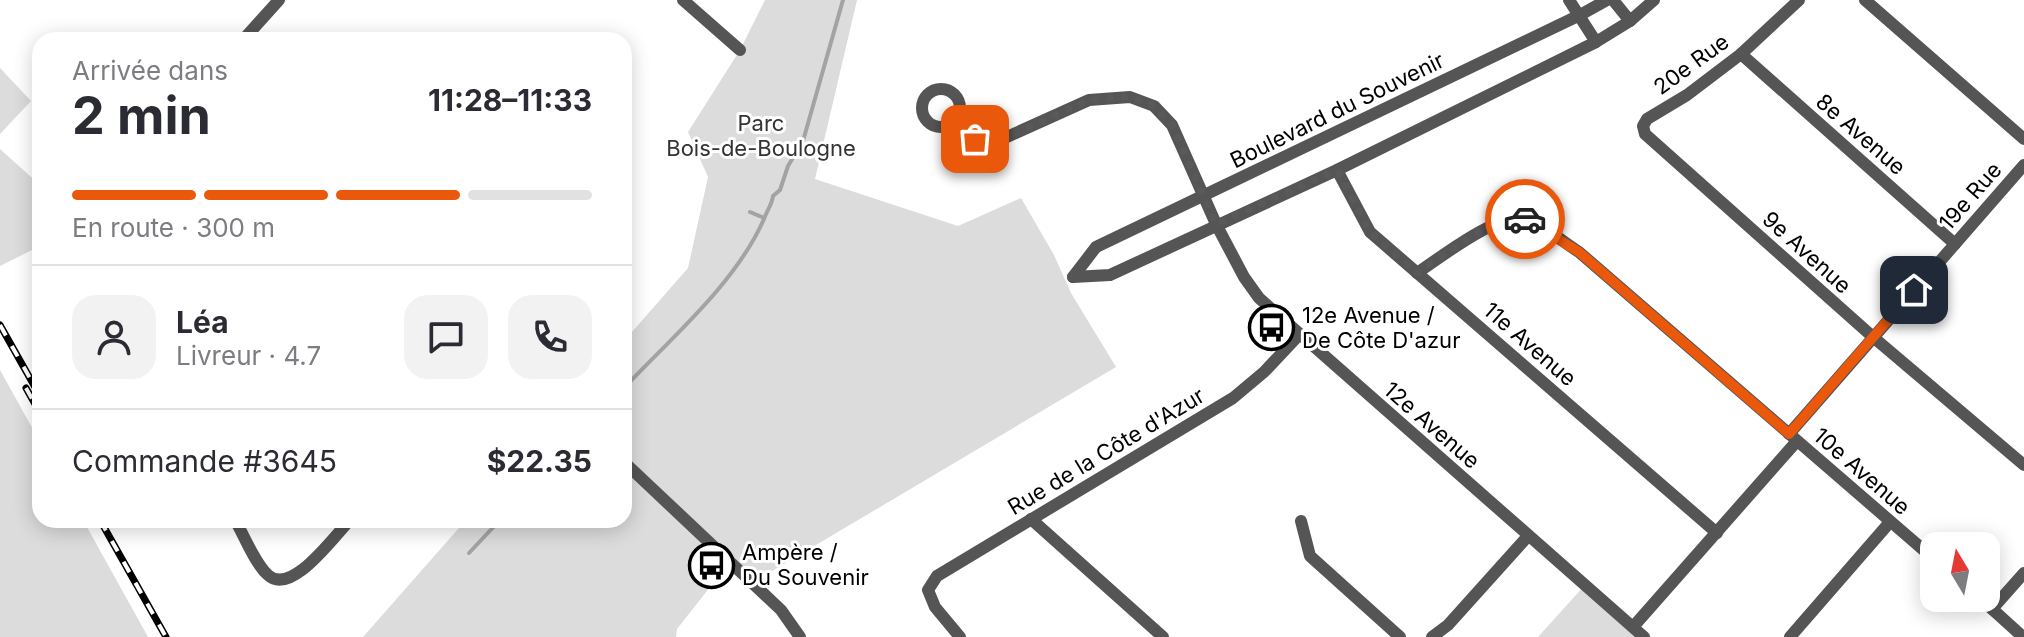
<!DOCTYPE html>
<html lang="fr">
<meta charset="utf-8">
<style>
:root{--surface:#fff;--page:#f2f2f3;--text:#2b2b33;--muted:#7c7c81;--line:#e1e1e2;--accent:#ea580c}
body{margin:0;font-family:Inter,sans-serif;background:var(--page);color:var(--text);height:100vh;display:flex;flex-direction:column;font-size:30px;white-space:nowrap}
*{box-sizing:border-box;margin:0}
p{font-size:26px;color:var(--muted)}
.icon{flex:none;width:44px;height:44px;fill:none;stroke:currentColor;stroke-width:2;stroke-linecap:round;stroke-linejoin:round}
.map{position:relative;flex:1;overflow:hidden}
.drawer{position:absolute;left:32px;top:32px;width:600px;height:496px;display:flex;flex-direction:column;background:var(--surface);border-radius:24px;box-shadow:0 4px 20px #0003}
.drawer>*{flex:none}
.needle{width:52px;rotate:350deg}
.fabs{position:absolute;left:1920px;top:532px;display:grid;gap:16px}
.fabs a{display:grid;place-items:center;width:80px;height:80px;border-radius:16px;background:var(--surface);box-shadow:0 4px 20px #0003;font-size:40px}
.pin{position:absolute;display:grid;place-items:center;width:68px;height:68px;color:#fff;margin:-34px;border-radius:16px;box-shadow:0 4px 12px #0006}
.courier{position:absolute;display:grid;place-items:center;width:80px;height:80px;margin:-40px;border:6px solid #ea580c;border-radius:50%;background:#fff;color:#222;box-shadow:0 2px 10px #0007}
.head em{font-style:normal;font-weight:700}
.head div{display:flex;flex-direction:column-reverse}
.head{display:flex;align-items:center;justify-content:space-between;height:136px;padding:0 40px}
h1{font-size:52px;font-weight:700;line-height:60px}
.bar{display:grid;grid-template-columns:repeat(4,1fr);gap:12px 8px;align-content:center;height:96px;padding:0 40px}
.bar i{height:10px;border-radius:6px;background:var(--line)}
.bar .selected{background:var(--accent)}
.bar p{grid-column:span 4}
.line{display:flex;align-items:center;gap:20px;padding:0 40px;border-top:2px solid var(--line)}
.line div{flex:1}
.round{display:grid;place-items:center;flex:none;width:84px;height:84px;border-radius:24px;background:var(--page)}
.map>svg:first-child{display:block}
</style>
<div class="map">
<svg width="2024" height="637" viewBox="0 0 2024 637">
<rect width="100%" height="100%" fill="#fff"/>
<g fill="#dcdcdc">
<polygon points="765,0 857,0 815,179 958,226 1021,198 1054,255 1071,293 1116,367 752,583 729,563 677,629 676,637 363,637 466,520 624,520 624,341 688,268 708,177 688,132 740,50"/>
<polygon points="0,68 31,101 0,134"/>
<polygon points="0,149 40,185 40,246 0,266"/>
<polygon points="0,370 40,442 40,520 83,520 148,637 0,637"/>
<polygon points="1585,585 1644,637 1538,637"/>
</g>
<g fill="none" stroke-linecap="round" stroke-linejoin="round">
<g stroke="#a3a3a3" stroke-width="4">
<polyline points="750,212 764,218"/>
<path d="M 624,388 C 671,338 736,283 764,219 C 767,210 772,205 773,196 L 780,190 L 788,166 L 803,141 L 843,0"/>
<polyline points="469,553 500,520"/>
</g>
<g stroke="#555" stroke-width="12">
<polyline points="683,0 740,50"/>
<polyline points="1569,0 1596,42"/>
<polyline points="1613,0 1630,21"/>
<polyline points="1799,0 1741,54 1687,95 1647,119 1643,126 1645,134 1873,337 2024,465"/>
<polyline points="1865,0 2024,139"/>
<polyline points="243,40 279,0"/>
<polyline points="1741,54 1955,244"/>
<circle cx="941" cy="108" r="19"/>
<path d="M 955,122 C 970,135 978,143 998,141 L 1089,100 L 1130,97 L 1154,106 L 1172,125 L 1216,224 L 1244,277 L 1259,298 L 1644,637"/>
<polyline points="1337,170 1370,232 1717,533"/>
<path d="M 1417,273 C 1440,258 1499,211 1526,219 C 1544,225 1563,242 1579,252 L 1934,559"/>
<polyline points="1073,277 1110,275 1337,170 1596,42 1630,21 1654,0"/>
<polyline points="1073,277 1096,247 1580,15 1607,0"/>
<polyline points="1789,434 2024,165"/>
<polyline points="624,462 781,610 800,637"/>
<polyline points="1031,519 1163,637"/>
<path d="M 235,520 C 244,535 255,564 268,575 C 291,597 334,536 350,520"/>
<polyline points="1301,521 1310,556 1400,637"/>
<polyline points="1980,598 2023,637"/>
<polyline points="1992,609 2024,573"/>
<polyline points="1633,627 1797,441"/>
<polyline points="960,637 935,607 928,590 937,576 1233,398 1264,372 1299,335"/>
<polyline points="1432,637 1448,625 1528,536"/>
<polyline points="1790,637 1890,522"/>
</g>
<defs>
<g id="rail">
<polyline points="0,325 40,396"/>
<polyline points="26,388 40,413"/>
<polyline points="100,520 166,637"/>
</g>
</defs>
<use href="#rail" stroke="#000" stroke-width="7"/>
<use href="#rail" stroke="#fff" stroke-width="4" stroke-dasharray="12" stroke-linecap="butt"/>
</g>
<g fill="none" stroke-linecap="round" stroke-linejoin="round">
<path stroke="#595959" stroke-width="8" stroke-dasharray="0 14.4" d="M 975,139 L 998,141 L 1089,100 L 1130,97 L 1154,106 L 1172,125 L 1216,224 L 1337,170 L 1370,232 L 1417,273 C 1445,255 1492,216 1525,219"/>
<polyline stroke="#ea580c" stroke-width="10" points="1525,219 1579,252 1789,434 1914,290"/>
</g>
<defs>
<symbol id="bus-ring" viewBox="-11 -11 22 22"><circle r="9.5" fill="#fff" stroke="#000" stroke-width="1.5"/><path d="M-5-6H5V4H4V6H2V4H-2V6H-4V4H-5ZM-3.5-4V0h7V-4ZM-3.5 1.2v1.5H-2V1.2ZM2 1.2v1.5H3.5V1.2Z" fill="#000"/></symbol>
</defs>
<g fill-rule="evenodd">
<use href="#bus-ring" x="1246" y="302" width="51" height="51"/>
<use href="#bus-ring" x="686" y="540" width="51" height="51"/>
</g>
<g text-anchor="middle" stroke-width="6" stroke-linejoin="round" paint-order="stroke">
<g font-size="22" fill="#000" stroke="#fff">
<text transform="translate(1691 64) rotate(-36)" y="8">20e Rue</text>
<text transform="translate(1337 110) rotate(-26)" y="8">Boulevard du Souvenir</text>
<text transform="translate(1861 134) rotate(41)" y="8">8e Avenue</text>
<text transform="translate(1970 196) rotate(-49)" y="8">19e Rue</text>
<text transform="translate(1807 252) rotate(42)" y="8">9e Avenue</text>
<text transform="translate(1530 344) rotate(41)" y="8">11e Avenue</text>
<text transform="translate(1432 425) rotate(41)" y="8">12e Avenue</text>
<text transform="translate(1106 451) rotate(-31)" y="8">Rue de la Côte d'Azur</text>
<text transform="translate(1862 471) rotate(41)" y="8">10e Avenue</text>
</g>
<g font-size="22" fill="#333" stroke="#fff">
<text x="761" y="131">Parc<tspan x="761" dy="25">Bois-de-Boulogne</tspan></text>
</g>
<g font-size="22" fill="#000" stroke="#fff" text-anchor="start">
<text x="1302" y="323">12e Avenue /<tspan x="1302" dy="25">De Côte D'azur</tspan></text>
<text x="742" y="560">Ampère /<tspan x="742" dy="25">Du Souvenir</tspan></text>
</g>
</g>
</svg>
<div class="fabs">
<a><svg class="needle" viewBox="-14 -14 28 28"><path d="M0-13l5 13h-10z" fill="#e53935"/><path d="M0 13l5-13h-10z" fill="#7c7c81"/></svg></a>
</div>
<div class="pin" style="left:975px;top:139px;background:#ea580c"><svg class="icon" aria-label="bag" viewBox="0 0 24 24"><path d="M5 8h14l-1 12H6zM9 8a3 3 0 0 1 6 0"/></svg></div>
<div class="pin" style="left:1914px;top:290px;background:#1f2937"><svg class="icon" aria-label="home" viewBox="0 0 24 24"><path d="M3 11l9-7 9 7M6 9v11h12V9"/></svg></div>
<div class="courier" style="left:1525px;top:219px"><svg class="icon" aria-label="car" viewBox="0 0 24 24"><path d="M5 17H2v-5l4-1 3-4h7l3 4 3 1v5h-3M9 17h6M6 11h13"/><circle cx="7" cy="17" r="2"/><circle cx="17" cy="17" r="2"/></svg></div>
<section class="drawer">
<div class="head"><div><h1>2 min</h1><p>Arrivée dans</p></div><em>11:28–11:33</em></div>
<div class="bar"><i class="selected"></i><i class="selected"></i><i class="selected"></i><i></i><p>En route · 300 m</p></div>
<div class="line" style="height:144px"><a class="round"><svg class="icon" aria-label="person" viewBox="0 0 24 24"><circle cx="12" cy="8" r="4"/><path d="M4 21q1-7 8-7t8 7"/></svg></a><div><b>Léa</b><p>Livreur · 4.7</p></div><a class="round"><svg class="icon" aria-label="chat" viewBox="0 0 24 24"><path d="M4 5h16v11H9l-5 4z"/></svg></a><a class="round"><svg class="icon" aria-label="phone" viewBox="0 0 24 24"><path d="M5 4h4l2 5-3 2q2 4 5 5l2-3 5 2v4C11 20 4 13 5 4z"/></svg></a></div>
<div class="line" style="height:104px"><div>Commande #3645</div><b>$22.35</b></div>
</section>
</div>
